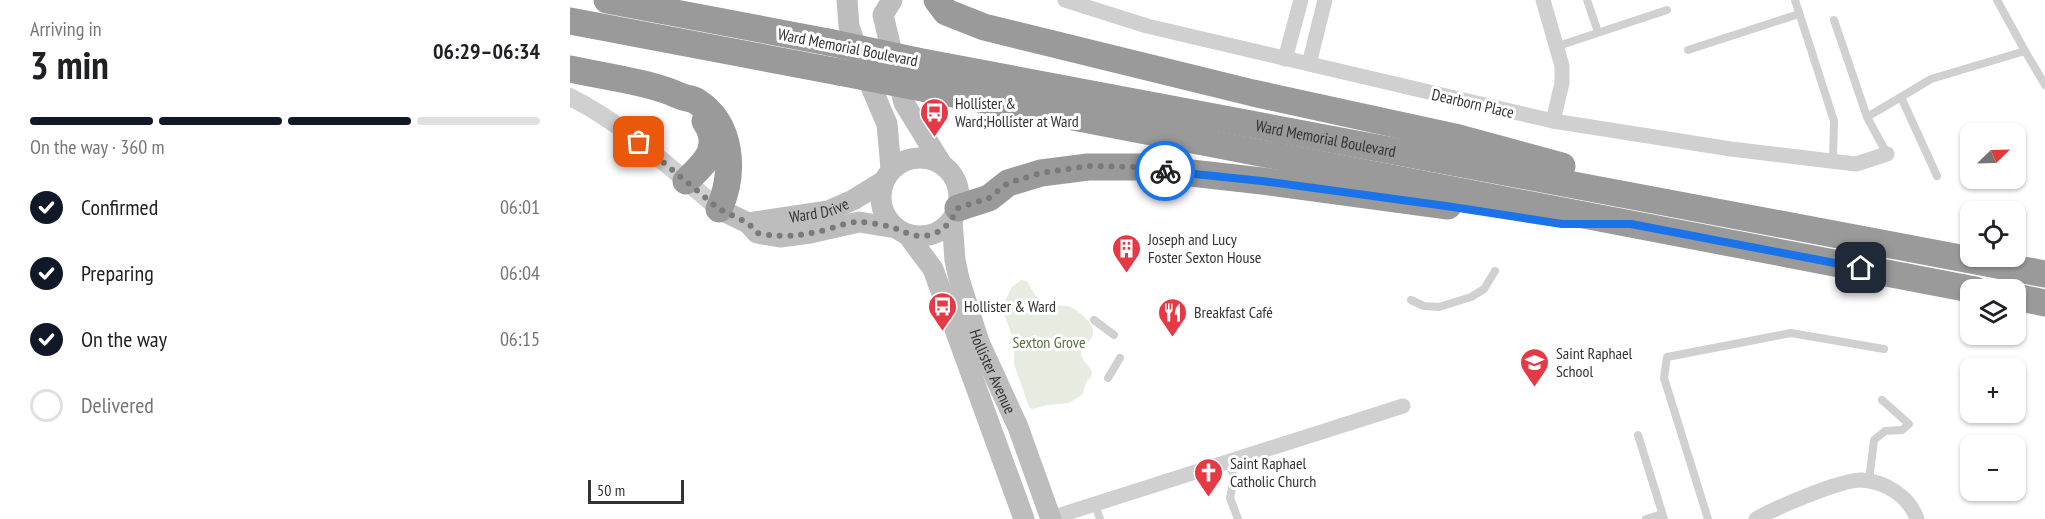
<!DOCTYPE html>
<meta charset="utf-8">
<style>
:root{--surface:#fff;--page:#f2f2f2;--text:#202124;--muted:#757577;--line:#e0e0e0;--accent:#111827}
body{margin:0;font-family:"PT Sans Narrow",sans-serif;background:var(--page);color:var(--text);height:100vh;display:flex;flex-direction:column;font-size:22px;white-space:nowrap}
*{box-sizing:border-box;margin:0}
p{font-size:20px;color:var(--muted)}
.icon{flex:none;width:33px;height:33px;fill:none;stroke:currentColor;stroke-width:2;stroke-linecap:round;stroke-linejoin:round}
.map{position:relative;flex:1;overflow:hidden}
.details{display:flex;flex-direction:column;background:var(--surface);width:570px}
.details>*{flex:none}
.needle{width:39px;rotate:67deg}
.fabs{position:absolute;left:1390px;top:123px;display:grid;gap:12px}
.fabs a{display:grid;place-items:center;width:66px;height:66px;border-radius:12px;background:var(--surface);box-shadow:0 2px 4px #0004;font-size:30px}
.scale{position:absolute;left:18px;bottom:15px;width:96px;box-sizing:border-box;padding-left:6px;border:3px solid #333;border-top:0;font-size:16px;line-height:21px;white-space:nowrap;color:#333;-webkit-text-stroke:4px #fff;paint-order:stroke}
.pin{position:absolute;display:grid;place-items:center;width:51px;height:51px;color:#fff;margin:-26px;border-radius:12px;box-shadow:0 3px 9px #0006}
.courier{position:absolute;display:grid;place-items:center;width:60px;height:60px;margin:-30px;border:4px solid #1a73e8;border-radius:50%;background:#fff;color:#222;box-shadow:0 2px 8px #0007}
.head em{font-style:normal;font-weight:700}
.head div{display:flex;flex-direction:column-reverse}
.head{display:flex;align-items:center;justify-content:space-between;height:102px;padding:0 30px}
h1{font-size:39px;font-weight:700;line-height:45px}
.bar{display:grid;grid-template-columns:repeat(4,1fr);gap:9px 6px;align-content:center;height:72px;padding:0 30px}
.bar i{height:8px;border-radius:4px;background:var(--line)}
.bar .active{background:var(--accent)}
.bar p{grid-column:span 4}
ol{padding:0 30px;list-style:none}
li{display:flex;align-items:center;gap:18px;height:66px}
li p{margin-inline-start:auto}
li .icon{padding:6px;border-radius:50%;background:var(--accent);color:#fff;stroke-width:4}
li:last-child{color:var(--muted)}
li i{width:33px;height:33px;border:3px solid var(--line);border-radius:50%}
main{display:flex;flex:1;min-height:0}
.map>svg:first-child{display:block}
</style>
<main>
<section class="details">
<div class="head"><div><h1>3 min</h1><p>Arriving in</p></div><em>06:29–06:34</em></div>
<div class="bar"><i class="active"></i><i class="active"></i><i class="active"></i><i></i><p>On the way · 360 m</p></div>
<ol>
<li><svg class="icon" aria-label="check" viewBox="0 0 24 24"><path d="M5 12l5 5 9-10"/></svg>Confirmed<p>06:01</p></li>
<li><svg class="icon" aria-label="check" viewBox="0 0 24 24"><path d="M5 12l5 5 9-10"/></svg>Preparing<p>06:04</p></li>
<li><svg class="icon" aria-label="check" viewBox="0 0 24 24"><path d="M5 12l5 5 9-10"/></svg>On the way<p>06:15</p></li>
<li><i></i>Delivered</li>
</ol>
</section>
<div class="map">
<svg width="1475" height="519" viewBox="0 0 1475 519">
<rect width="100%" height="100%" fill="#fff"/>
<path fill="#e6ecdf" d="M 451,280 L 457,281 C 462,290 465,298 474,303 C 482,308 488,304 497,306 C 505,307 522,322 523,330 C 524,343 511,343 511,354 C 512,362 522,366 522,374 C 522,377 519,379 517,381 C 515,385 514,390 513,394 L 499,403 L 478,405 L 462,409 L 459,407 L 444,364 L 444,342 L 432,307 L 442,287 Z"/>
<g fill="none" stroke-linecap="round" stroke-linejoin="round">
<g stroke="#d0d0d0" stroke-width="8">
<polyline points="1017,0 1028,32"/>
<polyline points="1225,0 1264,121 1263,160"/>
<polyline points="1427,0 1455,51"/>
<polyline points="1264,20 1297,117 1331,97 1367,176"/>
<polyline points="988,46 1097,10"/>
<polyline points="1118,50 1229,14"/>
<polyline points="1331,97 1361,79 1455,51 1475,85"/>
<polyline points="1297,117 1317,154"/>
<polyline points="841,300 854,306 869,307 901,297 914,289 925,271"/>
<polyline points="524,320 544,335"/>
<polyline points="538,378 550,358"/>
<polyline points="1068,435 1094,519"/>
<polyline points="659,461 664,478 660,498 668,519"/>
<polyline points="1299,481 1304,440 1315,431 1332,430 1339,424 1312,400"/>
<polyline points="525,504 530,519"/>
<polyline points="1076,519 1092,514"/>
<polyline points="1138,519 1094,378 1097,357 1221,333 1314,349"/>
</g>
<g stroke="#d0d0d0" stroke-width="15">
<polyline points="495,0 577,26 983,121 1161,149 1286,164 1317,154"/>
<polyline points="973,0 992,66 992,83 983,121"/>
<polyline points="715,59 731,0"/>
<polyline points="739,64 755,0"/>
<polyline points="478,519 833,406"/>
<path d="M 1186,519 C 1205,508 1272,479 1292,480 C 1316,482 1339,496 1347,519"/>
</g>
<path stroke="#d0d0d0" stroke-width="18" d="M 0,97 C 56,125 101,169 149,209"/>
<g stroke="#bdbdbd" stroke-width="21">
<polyline points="277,0 279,26 293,68 317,124 321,169"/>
<polyline points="322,0 313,15 334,103 371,163"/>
<circle cx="350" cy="197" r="39"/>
<polyline points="149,209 178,223 187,233 210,237 240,233 289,222 326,228"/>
<path id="s1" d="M 382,220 L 385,260 L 389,279 L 409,342 L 448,427 L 481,519"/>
<path id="s2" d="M 178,223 L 258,211 L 283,200 L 314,181"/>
<polyline points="337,234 363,269 454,519"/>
</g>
<g stroke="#9a9a9a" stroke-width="27">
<polyline points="37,0 258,42"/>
<polyline points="367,0 376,12 414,27 683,93 889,138 992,166"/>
<polyline points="0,21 269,72"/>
<path id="s3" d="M 347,61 L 1475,274"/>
<path d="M 0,69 C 31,76 65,80 95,90 C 101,92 107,95 113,97 C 117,99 122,98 126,101 C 163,124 165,173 149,209"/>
<polyline points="357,89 1405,290"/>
<path d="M 116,181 C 135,163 153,147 135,121"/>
<polyline points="388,208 419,198 438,183 471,173 518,167 568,167 692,181 878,206"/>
<polyline points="1446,297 1475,303"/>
</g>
<g stroke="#9a9a9a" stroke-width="27">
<polyline points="258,42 347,61"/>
<polyline points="269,72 357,89"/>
</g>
</g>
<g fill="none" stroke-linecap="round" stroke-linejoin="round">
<path stroke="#7a7a7a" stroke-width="6" stroke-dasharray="0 10.8" d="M 69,142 L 149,209 L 178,223 L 187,233 C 212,238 230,236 255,230 C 267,227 279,221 291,222 C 302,223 317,225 327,229 C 339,234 349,239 363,234 C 375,230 382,220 388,208 L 419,198 L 438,183 L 471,173 L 518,166 L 568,167 L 595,171"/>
<polyline stroke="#1a73e8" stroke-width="8" points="595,171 692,181 876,206 992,224 1061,224 1291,268"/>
</g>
<defs>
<symbol id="bus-pin" viewBox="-11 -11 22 30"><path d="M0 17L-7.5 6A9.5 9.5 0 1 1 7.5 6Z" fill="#e63946" stroke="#fff"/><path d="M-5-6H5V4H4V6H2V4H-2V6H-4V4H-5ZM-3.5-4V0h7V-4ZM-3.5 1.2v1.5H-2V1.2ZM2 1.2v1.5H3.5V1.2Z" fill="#fff"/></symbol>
<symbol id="building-pin" viewBox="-11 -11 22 30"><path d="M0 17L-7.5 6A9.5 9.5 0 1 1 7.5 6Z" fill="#e63946" stroke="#fff"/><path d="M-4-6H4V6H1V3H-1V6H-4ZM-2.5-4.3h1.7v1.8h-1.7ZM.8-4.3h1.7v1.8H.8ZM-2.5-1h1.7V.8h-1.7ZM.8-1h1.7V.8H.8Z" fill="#fff"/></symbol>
<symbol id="restaurant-pin" viewBox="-11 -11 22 30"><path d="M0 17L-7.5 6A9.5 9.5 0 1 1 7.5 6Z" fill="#e63946" stroke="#fff"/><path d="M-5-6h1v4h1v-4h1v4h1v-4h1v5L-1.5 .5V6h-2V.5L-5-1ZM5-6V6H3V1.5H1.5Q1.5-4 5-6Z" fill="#fff"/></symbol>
<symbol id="school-pin" viewBox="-11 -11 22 30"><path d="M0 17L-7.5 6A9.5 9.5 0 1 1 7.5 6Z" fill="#e63946" stroke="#fff"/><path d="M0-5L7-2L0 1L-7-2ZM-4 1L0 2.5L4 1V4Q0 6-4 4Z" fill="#fff"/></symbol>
<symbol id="church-pin" viewBox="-11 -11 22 30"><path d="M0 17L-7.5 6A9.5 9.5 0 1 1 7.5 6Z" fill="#e63946" stroke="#fff"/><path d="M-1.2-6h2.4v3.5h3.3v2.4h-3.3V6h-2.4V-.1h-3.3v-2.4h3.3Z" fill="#fff"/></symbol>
</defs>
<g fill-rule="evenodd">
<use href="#bus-pin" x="348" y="96" width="33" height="45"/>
<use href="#building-pin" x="540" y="232" width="33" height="45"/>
<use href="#bus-pin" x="356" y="290" width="33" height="45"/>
<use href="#restaurant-pin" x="586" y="296" width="33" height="45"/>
<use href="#school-pin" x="948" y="346" width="33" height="45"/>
<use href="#church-pin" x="622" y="456" width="33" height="45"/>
</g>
<g text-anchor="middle" stroke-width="6" stroke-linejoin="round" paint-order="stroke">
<g font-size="16" fill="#333" stroke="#fff">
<text transform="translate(278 47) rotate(11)" y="6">Ward Memorial Boulevard</text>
<text transform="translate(903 103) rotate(13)" y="6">Dearborn Place</text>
<text dy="6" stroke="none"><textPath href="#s3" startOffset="416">Ward Memorial Boulevard</textPath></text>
<text dy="6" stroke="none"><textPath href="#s2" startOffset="72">Ward Drive</textPath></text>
<text dy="6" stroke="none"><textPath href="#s1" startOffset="158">Hollister Avenue</textPath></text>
</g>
<g font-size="16" fill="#333" stroke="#fff" text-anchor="start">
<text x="385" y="109">Hollister &amp;<tspan x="385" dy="18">Ward;Hollister at Ward</tspan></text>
<text x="578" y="245">Joseph and Lucy<tspan x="578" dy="18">Foster Sexton House</tspan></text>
<text x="394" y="312">Hollister &amp; Ward</text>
<text x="624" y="318">Breakfast Café</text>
<text x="986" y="359">Saint Raphael<tspan x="986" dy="18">School</tspan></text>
<text x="660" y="469">Saint Raphael<tspan x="660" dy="18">Catholic Church</tspan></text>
</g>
<g font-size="16" fill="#56703f" stroke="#fff">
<text x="479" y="348">Sexton Grove</text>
</g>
</g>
</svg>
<div class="fabs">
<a><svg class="needle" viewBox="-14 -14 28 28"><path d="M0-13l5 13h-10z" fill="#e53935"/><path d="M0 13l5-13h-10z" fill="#757577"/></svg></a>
<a><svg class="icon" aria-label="locate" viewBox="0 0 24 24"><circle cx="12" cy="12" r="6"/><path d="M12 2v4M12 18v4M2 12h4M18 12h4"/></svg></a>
<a><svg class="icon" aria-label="layers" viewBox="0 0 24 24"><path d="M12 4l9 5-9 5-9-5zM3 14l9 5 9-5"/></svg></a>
<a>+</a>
<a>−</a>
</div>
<div class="scale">50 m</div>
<div class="pin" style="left:69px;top:142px;background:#ea580c"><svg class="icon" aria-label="bag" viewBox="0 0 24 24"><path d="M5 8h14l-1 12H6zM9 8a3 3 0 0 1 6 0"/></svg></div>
<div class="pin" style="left:1291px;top:268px;background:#1f2937"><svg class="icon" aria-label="home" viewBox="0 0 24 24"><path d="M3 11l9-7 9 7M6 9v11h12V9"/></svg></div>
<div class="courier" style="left:595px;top:171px"><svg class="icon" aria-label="bike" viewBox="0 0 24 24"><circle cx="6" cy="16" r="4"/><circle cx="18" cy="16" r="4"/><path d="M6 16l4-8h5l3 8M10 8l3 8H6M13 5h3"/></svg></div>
</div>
</main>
